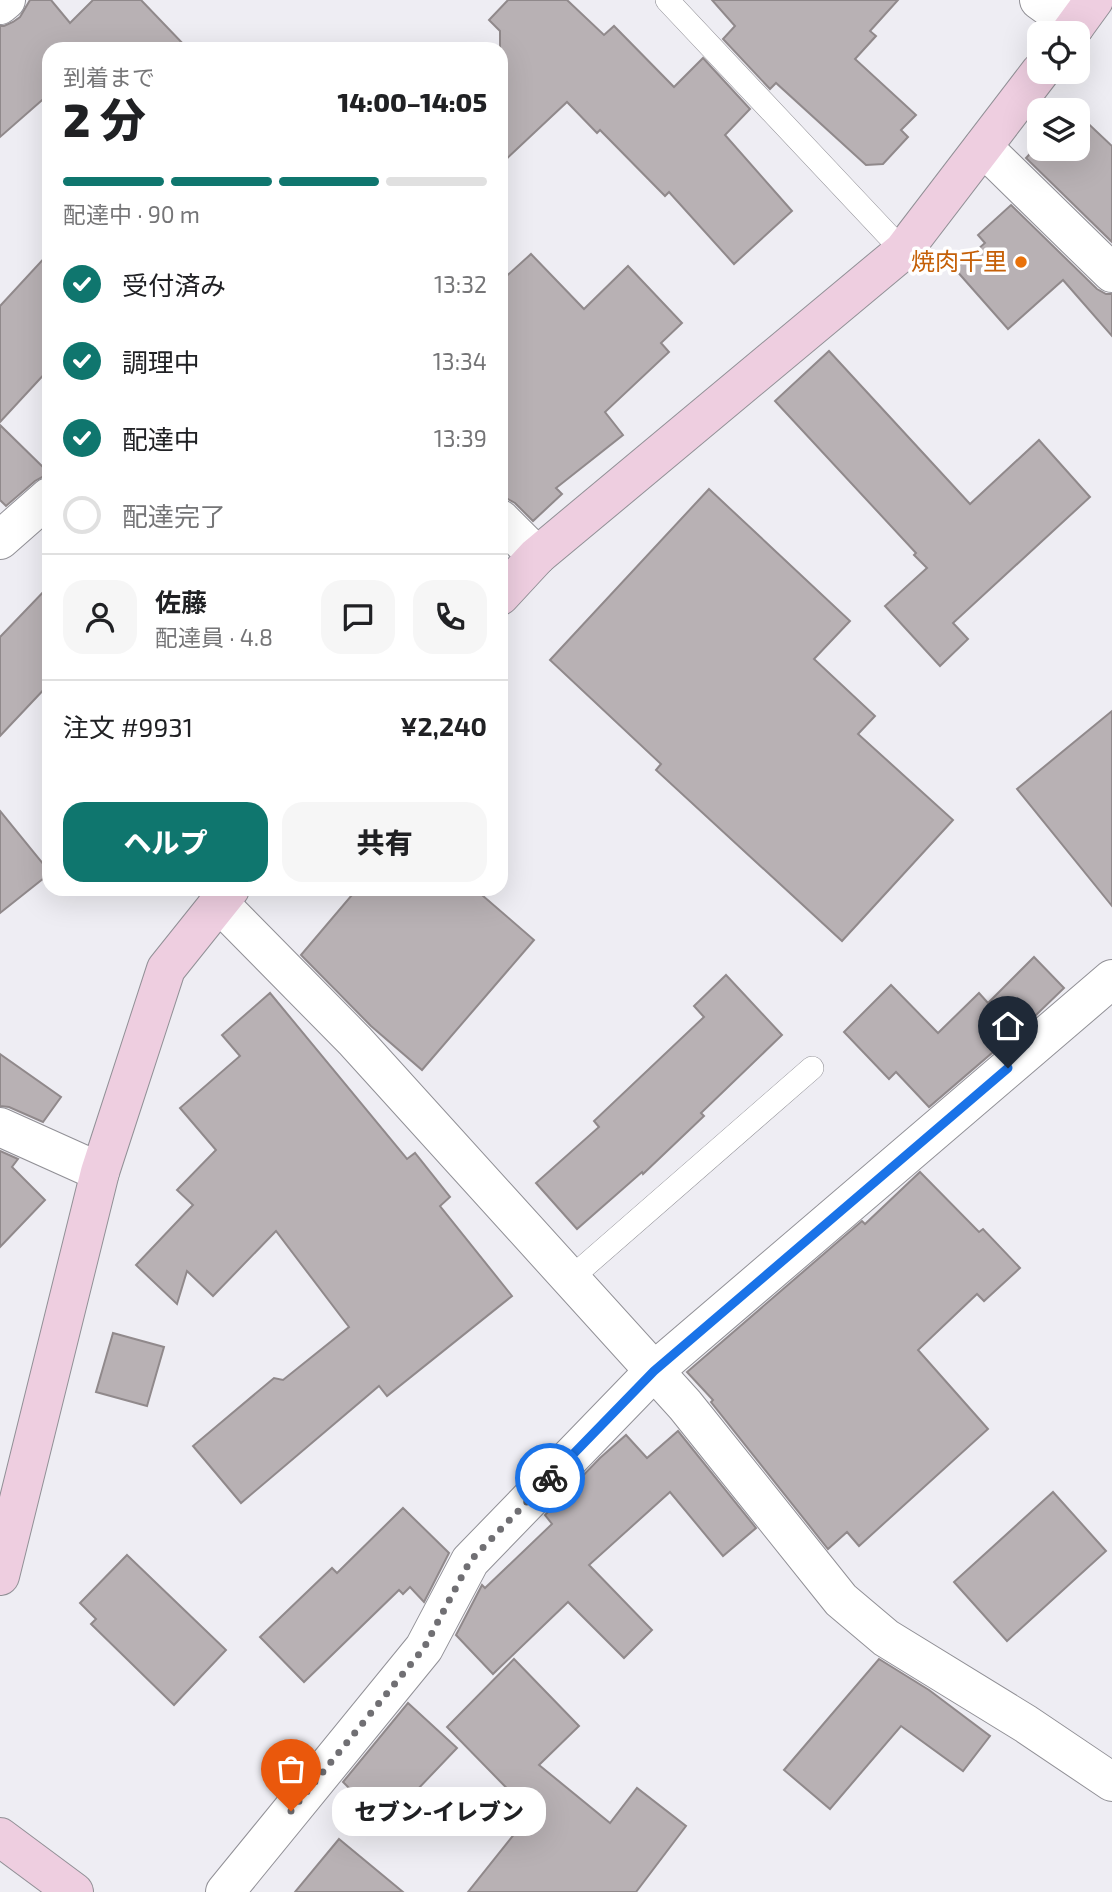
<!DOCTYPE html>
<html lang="ja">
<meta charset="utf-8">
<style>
:root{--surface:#fff;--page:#f6f6f6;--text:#202124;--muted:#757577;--line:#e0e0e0;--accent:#0f766e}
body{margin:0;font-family:"Exo 2","Noto Sans JP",sans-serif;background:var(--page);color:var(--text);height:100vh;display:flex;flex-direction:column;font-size:26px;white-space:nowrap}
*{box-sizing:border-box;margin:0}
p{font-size:23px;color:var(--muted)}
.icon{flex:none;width:38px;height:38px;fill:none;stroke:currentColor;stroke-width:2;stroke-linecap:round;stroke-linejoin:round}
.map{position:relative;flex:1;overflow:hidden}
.panel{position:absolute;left:42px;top:42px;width:466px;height:854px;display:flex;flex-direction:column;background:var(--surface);border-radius:21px;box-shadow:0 7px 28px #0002}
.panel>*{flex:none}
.fabs{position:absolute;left:1027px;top:21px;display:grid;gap:14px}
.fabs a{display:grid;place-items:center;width:63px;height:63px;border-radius:14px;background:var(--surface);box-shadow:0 7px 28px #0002;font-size:35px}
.pin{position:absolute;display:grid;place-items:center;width:60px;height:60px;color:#fff;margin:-72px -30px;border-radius:50% 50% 50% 0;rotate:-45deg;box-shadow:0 0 7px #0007}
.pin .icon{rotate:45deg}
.courier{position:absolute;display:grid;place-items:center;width:70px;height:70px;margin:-35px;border:5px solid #1a73e8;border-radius:50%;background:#fff;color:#222;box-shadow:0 2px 9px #0007}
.bubble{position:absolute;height:49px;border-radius:21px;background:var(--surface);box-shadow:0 7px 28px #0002;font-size:23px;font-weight:800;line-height:49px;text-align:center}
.headline em{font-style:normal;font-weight:800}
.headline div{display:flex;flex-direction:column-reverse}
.headline{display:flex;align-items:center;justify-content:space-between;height:119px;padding:0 21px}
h1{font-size:46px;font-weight:800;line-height:52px}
.bar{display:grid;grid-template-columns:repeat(4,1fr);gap:10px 7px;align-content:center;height:84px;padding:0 21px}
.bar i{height:9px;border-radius:5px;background:var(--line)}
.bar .on{background:var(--accent)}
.bar p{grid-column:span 4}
.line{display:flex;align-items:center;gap:18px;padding:0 21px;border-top:2px solid var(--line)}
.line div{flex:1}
.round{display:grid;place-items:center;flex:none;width:74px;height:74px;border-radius:21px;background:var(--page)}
ol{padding:0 21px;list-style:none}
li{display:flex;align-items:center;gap:21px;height:77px}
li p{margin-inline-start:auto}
li .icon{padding:7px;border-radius:50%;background:var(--accent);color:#fff;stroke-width:4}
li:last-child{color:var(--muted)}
li i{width:38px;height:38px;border:4px solid var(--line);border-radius:50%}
.button{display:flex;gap:14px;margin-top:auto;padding:14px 21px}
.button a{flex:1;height:80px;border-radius:21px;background:var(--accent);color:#fff;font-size:28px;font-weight:800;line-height:80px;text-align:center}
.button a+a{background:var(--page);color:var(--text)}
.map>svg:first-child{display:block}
</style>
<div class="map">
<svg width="1112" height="1892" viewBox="0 0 1112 1892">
<rect width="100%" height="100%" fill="#eeedf3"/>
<g fill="#b8b1b4" stroke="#90898b" stroke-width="2">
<polygon points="30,0 51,0 70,23 93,0 141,0 188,49 49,49 49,94 0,137 0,26 4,26 13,22 20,17"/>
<polygon points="508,0 567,0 604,35 614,26 674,87 703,58 750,109 725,135 792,211 734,264 669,192 665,196 600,130 597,133 567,102 500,165 500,31 489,20"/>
<polygon points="712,0 898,0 870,31 876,36 855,59 916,115 901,130 908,137 883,164 866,165 776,83 770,89 723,39 735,26"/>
<polygon points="1078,114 1112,146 1112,242 1026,158 1040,143 1040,149 1078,149"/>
<polygon points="1011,205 1097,289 1106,294 1112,294 1112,336 1063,280 1008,329 955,269 985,243 978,235"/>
<polygon points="49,253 49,369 0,422 0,306"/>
<polygon points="531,254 584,309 628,266 682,323 661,343 669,352 605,412 623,435 556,488 562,494 533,521 515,503 506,498 500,498 500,282"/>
<polygon points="829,351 970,504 1039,440 1090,497 953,623 968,639 940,666 885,606 927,568 914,555 916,553 775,401"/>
<polygon points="0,425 49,473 49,476 44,476 35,481 6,506 0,500"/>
<polygon points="709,489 850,621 814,659 875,716 858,734 953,820 842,941 656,770 661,764 550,660"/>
<polygon points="49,586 49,684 0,736 0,637"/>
<polygon points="1112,711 1112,906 1017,789"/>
<polygon points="0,811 49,871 49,874 0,913"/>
<polygon points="357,889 475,889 534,940 422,1070 371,1026 301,955"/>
<polygon points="1034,957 1064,988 1035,1016 929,1107 896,1072 889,1079 844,1032 891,985 938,1033 979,993 988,1003"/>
<polygon points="726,975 782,1035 701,1113 704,1116 643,1174 642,1172 577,1229 536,1183 599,1127 594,1121 704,1017 694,1006"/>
<polygon points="270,993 407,1159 415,1153 450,1197 440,1206 512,1296 387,1396 379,1386 241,1503 193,1446 274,1378 283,1380 349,1327 276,1231 213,1296 187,1271 177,1304 136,1265 193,1205 177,1190 216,1150 180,1108 240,1056 222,1035"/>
<polygon points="0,1054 61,1097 43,1122 9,1107 0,1106"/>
<polygon points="0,1151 18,1159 12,1167 45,1200 0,1247"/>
<polygon points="920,1172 979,1232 983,1229 1020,1268 984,1301 977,1294 918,1350 988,1429 859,1546 847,1532 828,1549 711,1402 713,1400 687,1372 862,1221 865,1224"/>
<polygon points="113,1333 164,1347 147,1406 96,1392"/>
<polygon points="678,1431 756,1528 723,1556 670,1492 589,1565 652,1630 624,1658 568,1602 493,1674 456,1635 482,1585 485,1588 552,1524 545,1515 600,1458 626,1435 647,1458"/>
<polygon points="1053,1492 1106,1551 1007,1641 954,1582"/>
<polygon points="403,1508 449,1553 424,1602 410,1587 403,1594 399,1590 304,1682 260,1637 332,1568 337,1573"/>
<polygon points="127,1555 226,1650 174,1705 91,1624 96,1619 80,1603"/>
<polygon points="514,1659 579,1726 539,1765 610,1823 637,1788 686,1826 636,1892 468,1892 531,1813 447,1727"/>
<polygon points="879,1659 929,1690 990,1736 963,1771 901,1726 830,1809 784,1770"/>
<polygon points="408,1703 457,1748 375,1834 341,1801 351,1790 343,1782"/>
<polygon points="339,1839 403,1892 295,1892"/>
</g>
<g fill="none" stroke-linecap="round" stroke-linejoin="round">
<defs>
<g id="lane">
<polyline points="667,0 903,251"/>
<polyline points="570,1279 812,1068"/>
</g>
<g id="street">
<polyline points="1039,0 1075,26"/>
<polyline points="0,5 6,0"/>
<polyline points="983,147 1112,273"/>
<polyline points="500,519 537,556"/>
<polyline points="0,540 49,497"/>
<polyline points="218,902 355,1041 685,1405 841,1600 886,1638 1026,1724 1112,1782"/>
<polyline points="0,1127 100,1172"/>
<polyline points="225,1892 424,1648 470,1561 654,1371 1112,979"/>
</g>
<g id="secondary">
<polyline points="1070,33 1094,0"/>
<polyline points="500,596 537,556 903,251 1040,72"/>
<polyline points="0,1576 100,1172 166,969 230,889"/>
<polyline points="0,1837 74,1892"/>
</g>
</defs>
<use href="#lane" stroke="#919096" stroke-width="24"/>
<use href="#street" stroke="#919096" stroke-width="40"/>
<use href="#secondary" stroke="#919096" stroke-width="40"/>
<use href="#lane" stroke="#fff" stroke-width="23"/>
<use href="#street" stroke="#fff" stroke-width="38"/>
<use href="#secondary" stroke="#eecee0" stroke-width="38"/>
</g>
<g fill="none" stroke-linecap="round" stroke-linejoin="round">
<polyline stroke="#706f73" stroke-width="7" stroke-dasharray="0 12.6" points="291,1811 424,1648 470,1561 550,1478"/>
<polyline stroke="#1a73e8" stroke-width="9" points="550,1478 654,1371 1008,1068"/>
</g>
<circle fill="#e8710a" stroke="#fff" stroke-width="2.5" cx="1021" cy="262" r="7"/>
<g text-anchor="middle" stroke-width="7" stroke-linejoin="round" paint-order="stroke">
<g font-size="24" fill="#c56008" stroke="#fff" text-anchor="end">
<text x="1007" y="270">焼肉千里</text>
</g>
</g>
</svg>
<div class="fabs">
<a><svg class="icon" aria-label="locate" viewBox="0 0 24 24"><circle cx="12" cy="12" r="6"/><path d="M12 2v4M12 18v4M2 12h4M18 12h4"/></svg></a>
<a><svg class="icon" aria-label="layers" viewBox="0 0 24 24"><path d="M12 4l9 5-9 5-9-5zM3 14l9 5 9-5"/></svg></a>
</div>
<div class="pin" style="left:291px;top:1811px;background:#ea580c"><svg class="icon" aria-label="bag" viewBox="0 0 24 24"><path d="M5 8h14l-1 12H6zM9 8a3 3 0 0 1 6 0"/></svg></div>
<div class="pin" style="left:1008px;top:1068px;background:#1f2937"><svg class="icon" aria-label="home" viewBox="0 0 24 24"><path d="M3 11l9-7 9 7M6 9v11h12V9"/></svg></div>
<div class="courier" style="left:550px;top:1478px"><svg class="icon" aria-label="bike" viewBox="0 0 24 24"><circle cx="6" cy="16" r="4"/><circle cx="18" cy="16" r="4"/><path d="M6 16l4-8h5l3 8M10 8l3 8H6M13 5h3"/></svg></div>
<div class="bubble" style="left:332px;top:1787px;width:214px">セブン-イレブン</div>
<section class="panel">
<div class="headline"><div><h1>2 分</h1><p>到着まで</p></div><em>14:00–14:05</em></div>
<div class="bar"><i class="on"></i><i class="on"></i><i class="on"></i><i></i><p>配達中 · 90 m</p></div>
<ol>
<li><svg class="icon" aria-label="check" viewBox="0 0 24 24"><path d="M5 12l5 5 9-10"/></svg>受付済み<p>13:32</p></li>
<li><svg class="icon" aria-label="check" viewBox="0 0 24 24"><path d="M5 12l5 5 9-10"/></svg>調理中<p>13:34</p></li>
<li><svg class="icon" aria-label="check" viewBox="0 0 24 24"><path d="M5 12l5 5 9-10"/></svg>配達中<p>13:39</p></li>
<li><i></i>配達完了</li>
</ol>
<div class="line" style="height:126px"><a class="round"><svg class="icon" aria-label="person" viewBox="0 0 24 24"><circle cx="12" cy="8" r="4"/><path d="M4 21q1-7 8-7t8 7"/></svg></a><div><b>佐藤</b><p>配達員 · 4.8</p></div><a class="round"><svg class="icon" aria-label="chat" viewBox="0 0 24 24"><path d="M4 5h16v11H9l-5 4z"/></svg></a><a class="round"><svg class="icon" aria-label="phone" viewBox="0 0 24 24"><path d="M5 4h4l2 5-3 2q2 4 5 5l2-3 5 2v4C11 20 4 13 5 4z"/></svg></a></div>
<div class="line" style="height:91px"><div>注文 #9931</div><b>¥2,240</b></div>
<div class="button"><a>ヘルプ</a><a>共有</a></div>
</section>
</div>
